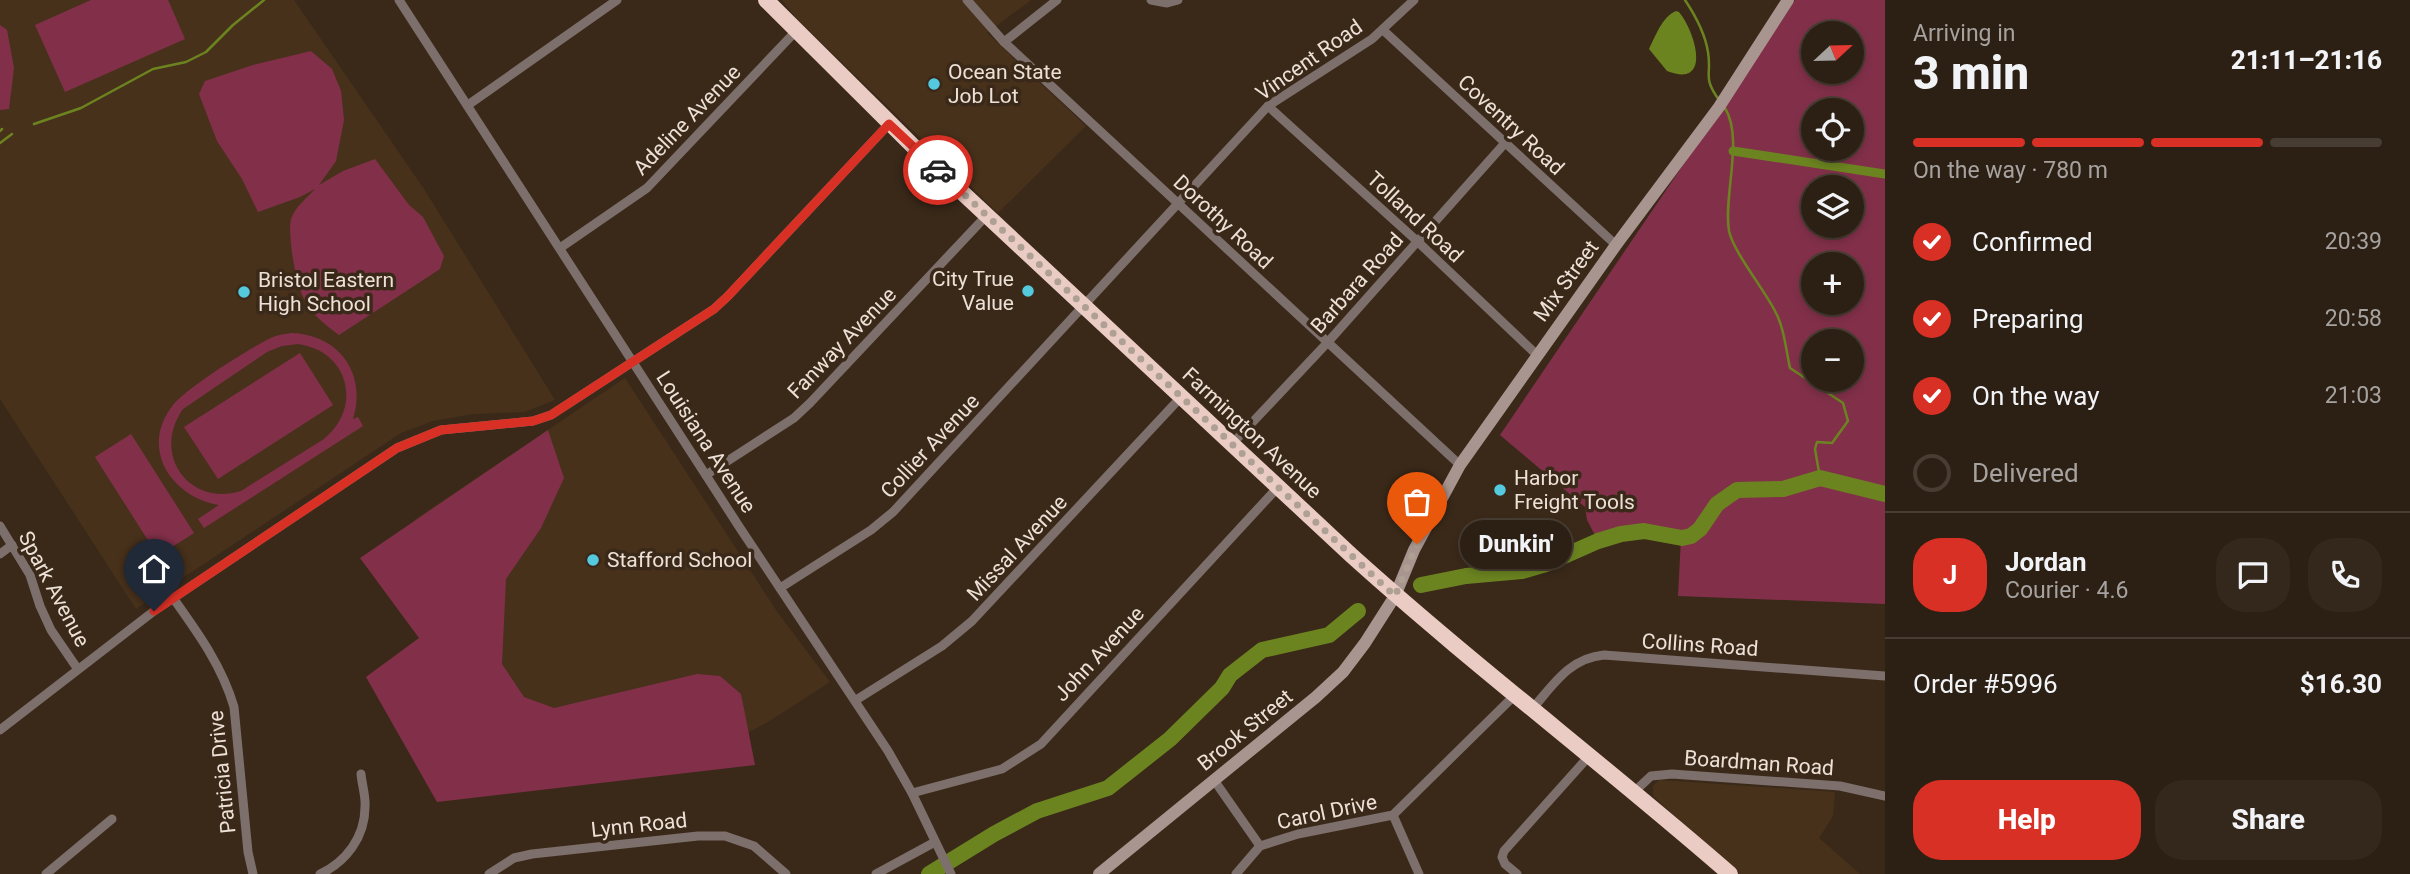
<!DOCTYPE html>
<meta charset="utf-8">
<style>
:root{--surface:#2c1f13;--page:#34271c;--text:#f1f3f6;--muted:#a6a2a0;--line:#483d33;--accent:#d93025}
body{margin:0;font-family:Roboto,sans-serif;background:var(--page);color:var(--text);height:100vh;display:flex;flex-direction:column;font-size:26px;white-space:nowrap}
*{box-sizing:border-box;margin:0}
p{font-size:23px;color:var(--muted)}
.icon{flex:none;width:38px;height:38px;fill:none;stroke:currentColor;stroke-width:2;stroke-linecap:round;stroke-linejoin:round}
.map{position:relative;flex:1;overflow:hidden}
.panel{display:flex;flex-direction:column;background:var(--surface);width:525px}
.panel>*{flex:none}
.needle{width:46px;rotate:68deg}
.tools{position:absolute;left:1801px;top:21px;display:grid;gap:14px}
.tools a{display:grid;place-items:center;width:63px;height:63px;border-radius:50%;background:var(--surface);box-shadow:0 4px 10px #0003,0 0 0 2px var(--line);font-size:35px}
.pin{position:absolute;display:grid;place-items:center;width:60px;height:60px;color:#fff;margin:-72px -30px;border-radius:50% 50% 50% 0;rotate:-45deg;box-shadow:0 0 7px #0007}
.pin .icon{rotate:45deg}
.courier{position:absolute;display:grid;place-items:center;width:70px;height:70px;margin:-35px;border:5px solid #d93025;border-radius:50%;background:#fff;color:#222;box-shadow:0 2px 9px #0007}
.bubble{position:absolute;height:49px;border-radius:24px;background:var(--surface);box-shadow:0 4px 10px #0003,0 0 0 2px var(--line);font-size:23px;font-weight:800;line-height:49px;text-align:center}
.summary em{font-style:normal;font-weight:800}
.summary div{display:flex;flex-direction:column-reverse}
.summary{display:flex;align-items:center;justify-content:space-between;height:119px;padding:0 28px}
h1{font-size:46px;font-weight:800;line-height:52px}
.bar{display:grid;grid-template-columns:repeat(4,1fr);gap:10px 7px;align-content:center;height:84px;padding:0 28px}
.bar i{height:9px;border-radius:5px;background:var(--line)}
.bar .selected{background:var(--accent)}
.bar p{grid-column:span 4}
.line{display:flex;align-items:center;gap:18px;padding:0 28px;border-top:2px solid var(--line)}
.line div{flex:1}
.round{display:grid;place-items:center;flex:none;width:74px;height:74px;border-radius:28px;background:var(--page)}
ol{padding:0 28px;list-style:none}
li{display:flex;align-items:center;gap:21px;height:77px}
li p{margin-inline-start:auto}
li .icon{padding:7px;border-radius:50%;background:var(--accent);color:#fff;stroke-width:4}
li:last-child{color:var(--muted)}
li i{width:38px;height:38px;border:4px solid var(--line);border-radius:50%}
.cta{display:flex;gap:14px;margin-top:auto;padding:14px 28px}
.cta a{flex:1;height:80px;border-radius:28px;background:var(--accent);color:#fff;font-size:28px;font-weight:800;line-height:80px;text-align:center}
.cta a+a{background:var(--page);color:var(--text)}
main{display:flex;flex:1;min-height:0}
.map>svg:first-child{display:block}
</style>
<main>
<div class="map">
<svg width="1885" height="874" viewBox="0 0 1885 874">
<rect width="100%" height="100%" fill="#3a2919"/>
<g fill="#48311b">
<polygon points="0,0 294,0 424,189 555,400 524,412 473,414 433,421 401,433 136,609 0,399"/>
<polygon points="782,0 1031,0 987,33 1086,126 998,213 797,19"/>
<polygon points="625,378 778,613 830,682 768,722 696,760 366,677 471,600 414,520"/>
<polygon points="1659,780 1835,792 1833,816 1819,838 1860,874 1739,874 1653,796 1653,786"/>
</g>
<g fill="#82304a" fill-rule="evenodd">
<polygon points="91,0 168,0 185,39 65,92 35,25"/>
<path d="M 1795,0 L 1885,0 L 1885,604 L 1678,596 L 1681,538 C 1646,532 1632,531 1598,541 L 1587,520 L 1585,507 L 1500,435 ZM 1813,33 L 1852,33 L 1852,72 L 1813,72 ZM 1813,110 L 1852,110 L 1852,149 L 1813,149 ZM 1813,187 L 1852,187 L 1852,226 L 1813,226 ZM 1813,264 L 1852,264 L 1852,303 L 1813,303 ZM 1813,341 L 1852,341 L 1852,380 L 1813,380 Z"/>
<polygon points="0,25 7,30 14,68 9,109 0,110"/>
<path d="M 311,51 L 332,69 L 341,91 L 344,120 L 336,161 L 319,185 L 343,171 L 375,159 L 409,205 L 423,217 L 444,256 L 440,269 L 339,335 C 303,309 299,295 292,253 C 291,243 289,228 291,219 C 295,207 307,198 315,189 L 300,197 L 258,212 L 242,179 L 217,141 L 199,94 L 205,81 L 253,65 Z"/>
<path d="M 292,333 C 339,335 367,373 353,419 L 358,417 L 363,426 L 204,528 L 198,519 L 219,505 C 171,497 139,448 173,405 C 185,389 251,347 271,338 C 277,335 284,334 292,333 ZM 298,344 C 349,351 363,407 324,439 L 241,491 C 189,507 151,454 183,409 L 267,352 L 282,346 Z"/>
<polygon points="300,353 333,405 218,479 184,427"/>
<polygon points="548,430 564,478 541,528 506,579 502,664 524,697 554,708 697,674 720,676 741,694 755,765 437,802 366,677 419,638 360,558"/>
<polygon points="131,434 194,533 158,556 95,457"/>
</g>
<path fill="#6c8420" d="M 1676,11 L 1679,12 C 1695,31 1713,89 1667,71 L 1649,49 C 1656,35 1662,17 1676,11 Z"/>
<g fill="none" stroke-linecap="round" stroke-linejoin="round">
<g stroke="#6c8420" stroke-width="2.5">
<path d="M 1685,0 C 1695,15 1705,33 1708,52 C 1712,76 1702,76 1719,100"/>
<path d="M 1725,108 C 1744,139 1723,196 1729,231 C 1733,251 1765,291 1775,311 C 1784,327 1786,350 1790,368 L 1843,403 L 1848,421 L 1832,443 L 1817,442 L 1815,449 L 1820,478"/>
<polyline points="34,124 81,108 153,69 186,62 206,52 233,25 264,0"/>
<polyline points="0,131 2,129"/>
<polyline points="0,143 12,134"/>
</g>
<polyline stroke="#6c8420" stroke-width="9" points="1733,151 1885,174"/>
<g stroke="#6c8420" stroke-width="16">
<polyline points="1421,585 1466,576 1522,571 1546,564 1598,541 1621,534 1644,531 1682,538 1691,536 1700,529 1717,504 1737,490 1783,489 1820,478 1885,494"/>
<polyline points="929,874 994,834 1037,811 1108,788 1170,739 1222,688 1230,675 1262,650 1329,635 1358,611"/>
</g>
<g stroke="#7c6f6c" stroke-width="9">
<polyline points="399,0 740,528 888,751 912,793 951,874"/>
<polyline points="967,0 1004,42 1460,465"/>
<polyline points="1151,0 1167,3 1178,0"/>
<polyline points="1383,30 1616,245"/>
<polyline points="1004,42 1057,0"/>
<polyline points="468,105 617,0"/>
<polyline points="1268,106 1417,241 1537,355"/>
<polyline points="560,248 647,188 796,31"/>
<polyline points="1233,443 1328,342 1505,143"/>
<polyline points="706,475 794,418 810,403 987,215"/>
<polyline points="0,526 30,575 40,606 51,630 77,668"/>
<polyline points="0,554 12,545"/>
<polyline points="780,588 871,530 893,512 1268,106 1372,39 1414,0"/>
<path d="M 173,598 C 198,633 222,666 234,707 L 248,852 L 253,874"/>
<polyline points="856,700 942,646 972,621 1182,396"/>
<path d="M 1533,708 C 1554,684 1570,658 1604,655 L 1885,676"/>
<polyline points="0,730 154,611 397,448 441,430 533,421 551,415 714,309 728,296 889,124"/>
<polyline points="1214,780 1260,846"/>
<polyline points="1635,791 1651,776 1672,774 1840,786 1885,796"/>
<polyline points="912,793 1002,769 1041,744 1279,486"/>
<polyline points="1393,815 1419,874"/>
<polyline points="46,874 112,819"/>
<path d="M 320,874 C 346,862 365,837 365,807 C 366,797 362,785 361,774"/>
<polyline points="489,874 514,858 532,854 698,836 725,836 754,846 786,874"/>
<polyline points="876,874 935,842"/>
<polyline points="1236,874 1260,846 1298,834 1393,815 1516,694"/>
<polyline points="1517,874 1505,864 1502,857 1504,851 1590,755"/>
</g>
<polyline stroke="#a99590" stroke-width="12" points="1099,874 1316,697 1343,672 1365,643 1395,596 1414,550 1460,465 1616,245 1719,107 1788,0"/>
<path stroke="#ebccc4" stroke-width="16" d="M 766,0 L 922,155 L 1351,555 C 1473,665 1605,765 1730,874"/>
</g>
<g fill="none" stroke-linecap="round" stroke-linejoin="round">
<polyline stroke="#aea194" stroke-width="7" stroke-dasharray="0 12.6" points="938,170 1395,596 1417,544"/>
<polyline stroke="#d93025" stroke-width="9" points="154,611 397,448 441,430 533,421 551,415 714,309 728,296 889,124 938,170"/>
</g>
<g fill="#55cadf" stroke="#3a2919" stroke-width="2.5">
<circle cx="934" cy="84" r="7"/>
<circle cx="1028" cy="291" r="7"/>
<circle cx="244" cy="292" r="7"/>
<circle cx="1500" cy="490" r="7"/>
<circle cx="593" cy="560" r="7"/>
</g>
<g text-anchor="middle" stroke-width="7" stroke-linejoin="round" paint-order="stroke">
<g font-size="21" fill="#ede1d7" stroke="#3a2919">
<text transform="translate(1309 60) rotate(-35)" y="7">Vincent Road</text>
<text transform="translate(687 120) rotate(-46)" y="7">Adeline Avenue</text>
<text transform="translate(1511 125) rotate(43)" y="7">Coventry Road</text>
<text transform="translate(1415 217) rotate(43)" y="7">Tolland Road</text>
<text transform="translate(1223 222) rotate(43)" y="7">Dorothy Road</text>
<text transform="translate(1566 281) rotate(-54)" y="7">Mix Street</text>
<text transform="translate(1357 283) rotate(-48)" y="7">Barbara Road</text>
<text transform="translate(842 343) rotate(-46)" y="7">Fanway Avenue</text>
<text transform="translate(1252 433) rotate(43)" y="7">Farmington Avenue</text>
<text transform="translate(706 442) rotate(57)" y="7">Louisiana Avenue</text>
<text transform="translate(930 446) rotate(-47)" y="7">Collier Avenue</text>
<text transform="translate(1017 548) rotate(-47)" y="7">Missal Avenue</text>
<text transform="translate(54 589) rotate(62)" y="7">Spark Avenue</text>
<text transform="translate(1700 645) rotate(4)" y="7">Collins Road</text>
<text transform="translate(1099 654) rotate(-47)" y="7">John Avenue</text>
<text transform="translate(1245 730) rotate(-39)" y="7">Brook Street</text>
<text transform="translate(1759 763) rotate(4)" y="7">Boardman Road</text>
<text transform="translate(222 772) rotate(-96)" y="7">Patricia Drive</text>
<text transform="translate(1327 812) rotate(-12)" y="7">Carol Drive</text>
<text transform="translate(639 825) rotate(-6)" y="7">Lynn Road</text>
</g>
<g font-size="21" fill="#ede1d7" stroke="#3a2919" text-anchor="start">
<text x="948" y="79">Ocean State<tspan x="948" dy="24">Job Lot</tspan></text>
<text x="1014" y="286" text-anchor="end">City True<tspan x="1014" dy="24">Value</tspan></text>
<text x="258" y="287">Bristol Eastern<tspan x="258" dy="24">High School</tspan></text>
<text x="1514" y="485">Harbor<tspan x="1514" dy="24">Freight Tools</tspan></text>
<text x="607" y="567">Stafford School</text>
</g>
</g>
</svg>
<div class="tools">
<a><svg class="needle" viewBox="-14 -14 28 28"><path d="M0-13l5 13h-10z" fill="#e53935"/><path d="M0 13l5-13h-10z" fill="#a6a2a0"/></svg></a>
<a><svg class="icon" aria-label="locate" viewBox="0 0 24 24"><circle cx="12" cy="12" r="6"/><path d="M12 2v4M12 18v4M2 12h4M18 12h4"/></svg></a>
<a><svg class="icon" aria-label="layers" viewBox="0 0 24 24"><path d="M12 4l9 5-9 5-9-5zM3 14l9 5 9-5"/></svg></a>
<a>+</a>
<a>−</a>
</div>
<div class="pin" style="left:1417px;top:544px;background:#ea580c"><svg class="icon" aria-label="bag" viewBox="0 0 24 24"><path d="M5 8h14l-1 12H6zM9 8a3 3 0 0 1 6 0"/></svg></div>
<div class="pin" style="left:154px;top:611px;background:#1f2937"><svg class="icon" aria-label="home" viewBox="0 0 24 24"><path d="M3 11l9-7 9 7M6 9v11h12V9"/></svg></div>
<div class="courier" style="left:938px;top:170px"><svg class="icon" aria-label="car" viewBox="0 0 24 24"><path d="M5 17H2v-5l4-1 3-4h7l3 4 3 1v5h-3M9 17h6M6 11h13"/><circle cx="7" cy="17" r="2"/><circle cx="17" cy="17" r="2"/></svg></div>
<div class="bubble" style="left:1460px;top:520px;width:112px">Dunkin'</div>
</div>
<section class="panel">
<div class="summary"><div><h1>3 min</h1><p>Arriving in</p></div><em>21:11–21:16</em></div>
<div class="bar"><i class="selected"></i><i class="selected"></i><i class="selected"></i><i></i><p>On the way · 780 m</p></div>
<ol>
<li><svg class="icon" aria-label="check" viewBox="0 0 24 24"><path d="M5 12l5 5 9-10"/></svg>Confirmed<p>20:39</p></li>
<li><svg class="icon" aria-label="check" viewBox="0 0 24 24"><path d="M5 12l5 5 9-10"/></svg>Preparing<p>20:58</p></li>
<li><svg class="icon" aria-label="check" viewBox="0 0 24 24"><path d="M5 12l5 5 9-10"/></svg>On the way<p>21:03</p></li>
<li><i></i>Delivered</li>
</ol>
<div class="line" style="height:126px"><b class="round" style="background:var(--accent);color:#fff">J</b><div><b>Jordan</b><p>Courier · 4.6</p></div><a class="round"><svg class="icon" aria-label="chat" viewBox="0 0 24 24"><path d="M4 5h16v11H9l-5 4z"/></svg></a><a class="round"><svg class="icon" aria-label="phone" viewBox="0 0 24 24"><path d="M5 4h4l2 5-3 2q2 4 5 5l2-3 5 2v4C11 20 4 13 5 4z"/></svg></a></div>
<div class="line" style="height:91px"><div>Order #5996</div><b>$16.30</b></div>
<div class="cta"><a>Help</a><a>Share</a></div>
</section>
</main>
